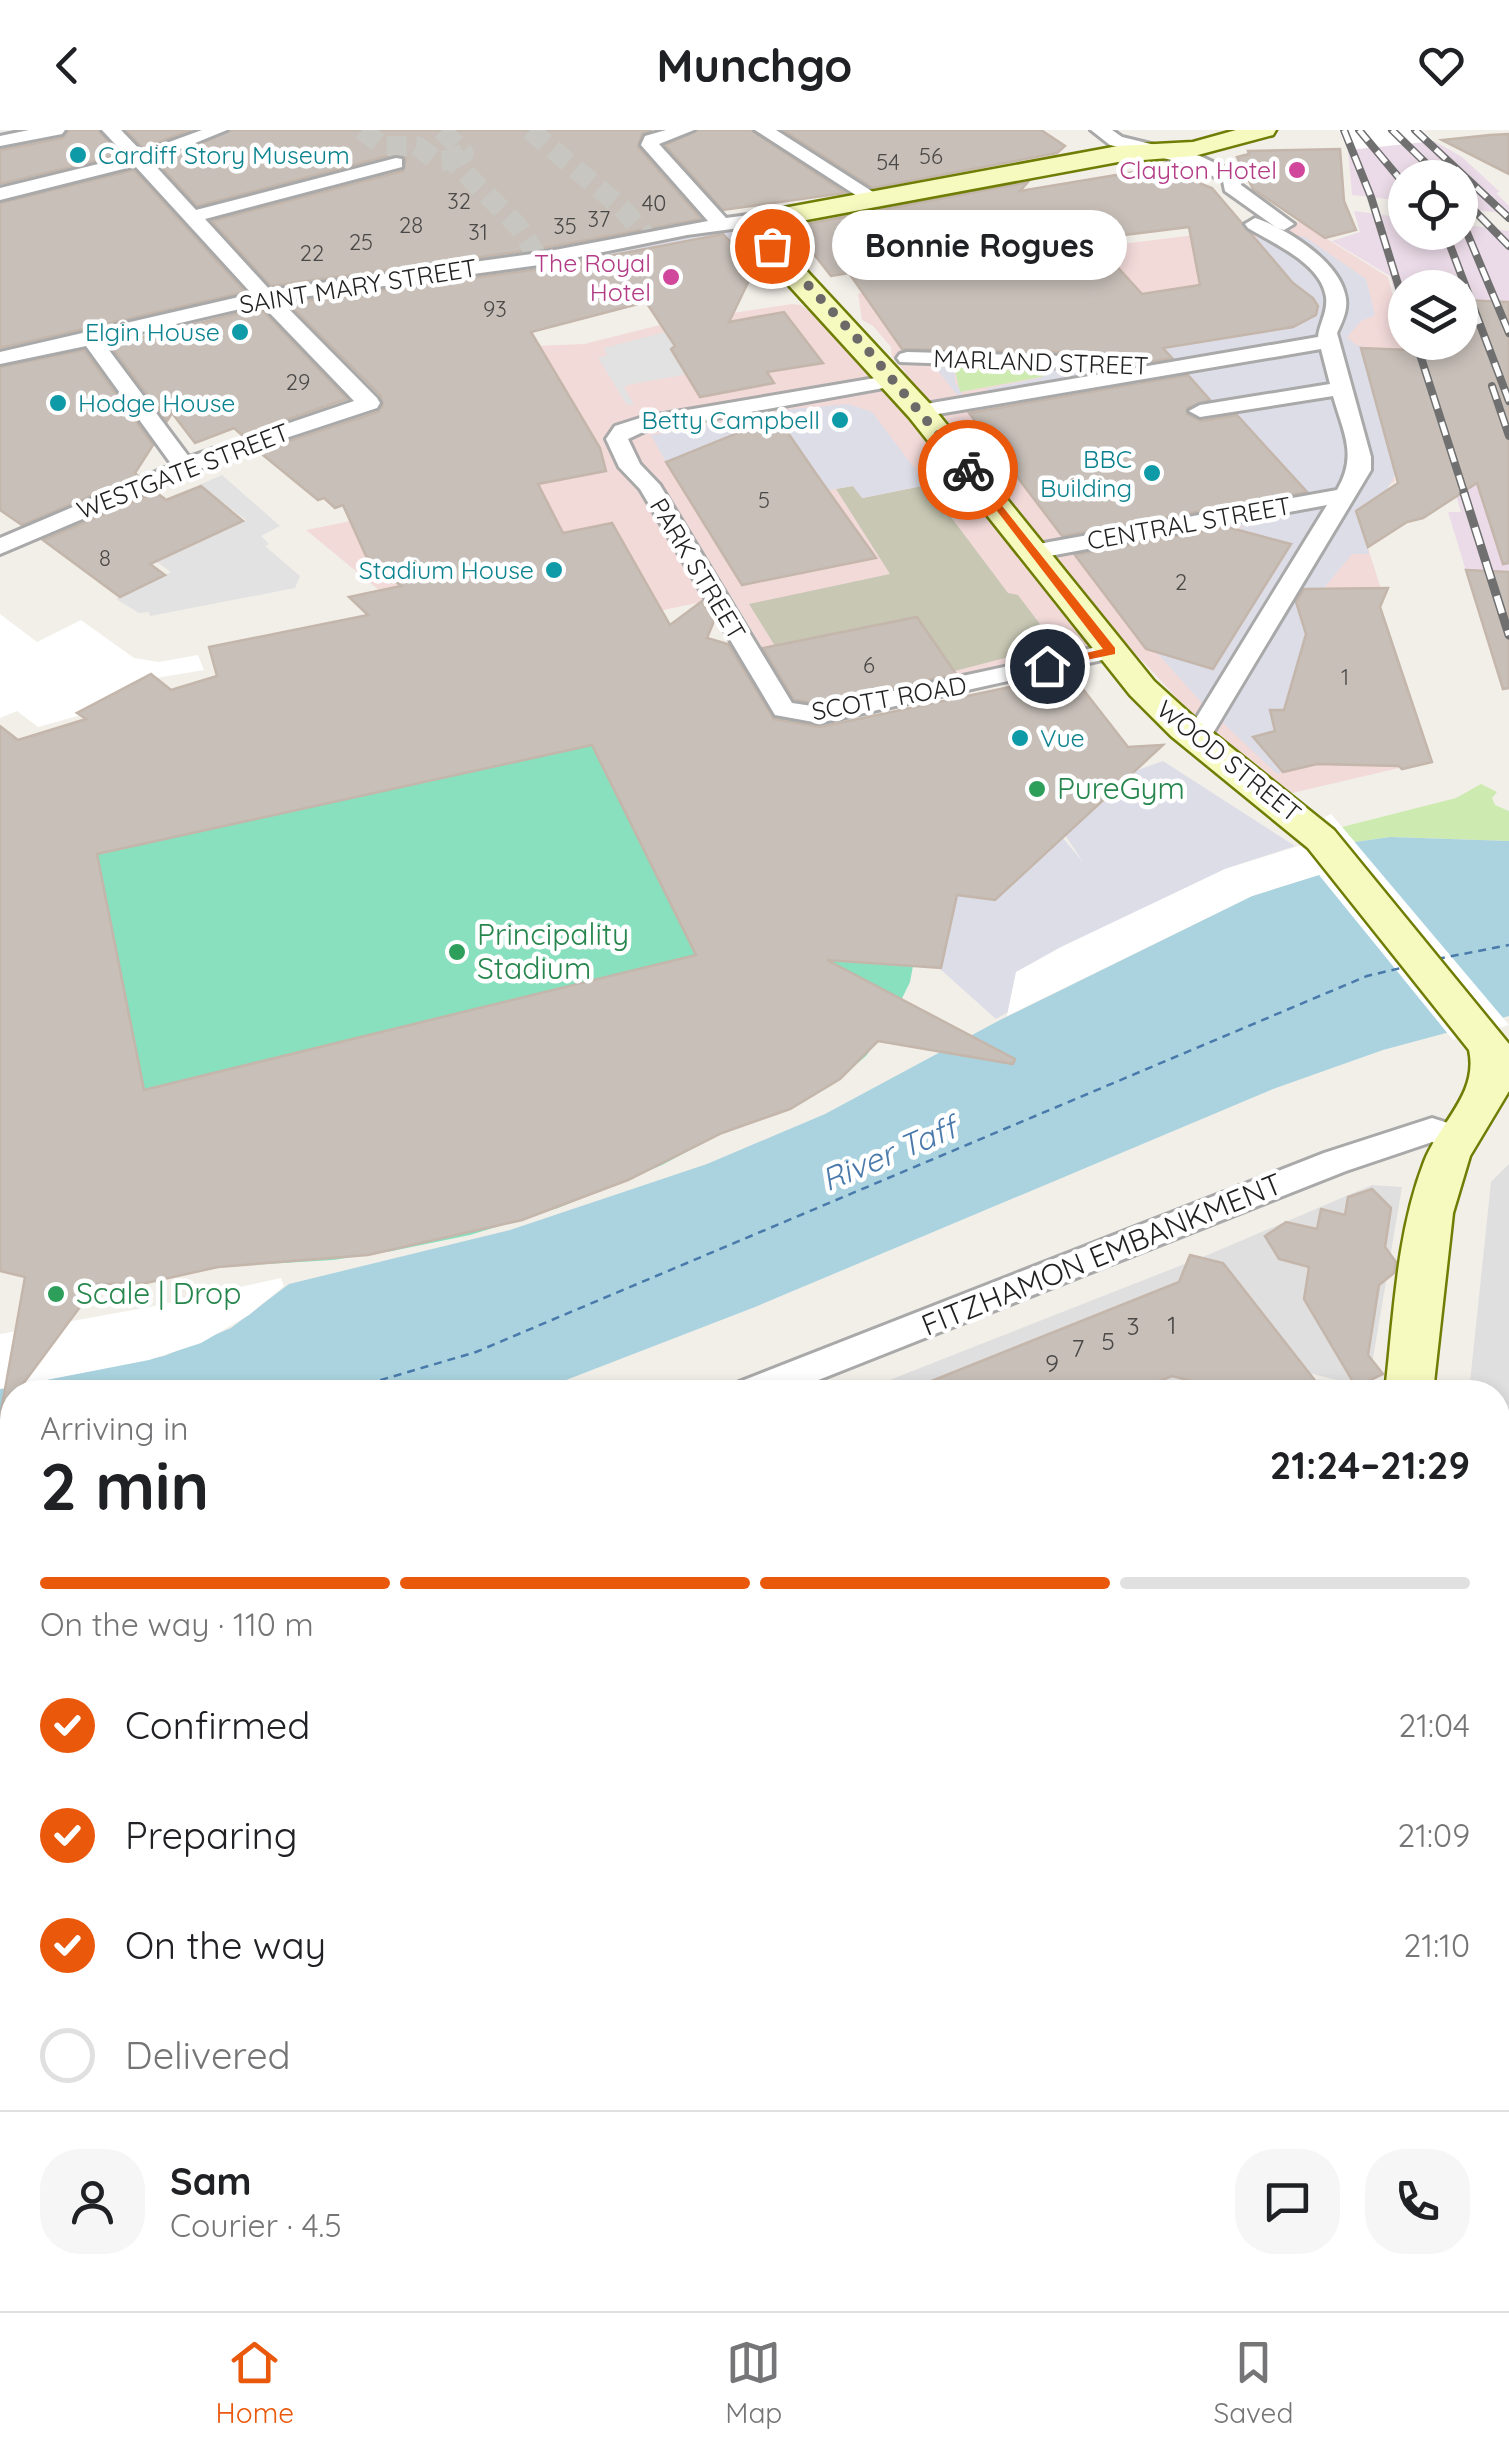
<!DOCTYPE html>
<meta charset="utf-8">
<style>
:root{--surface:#fff;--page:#f6f6f6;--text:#202124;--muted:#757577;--line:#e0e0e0;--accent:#ea580c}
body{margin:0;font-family:Quicksand,sans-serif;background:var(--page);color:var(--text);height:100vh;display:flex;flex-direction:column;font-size:38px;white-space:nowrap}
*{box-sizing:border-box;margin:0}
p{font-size:32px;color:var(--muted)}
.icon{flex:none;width:55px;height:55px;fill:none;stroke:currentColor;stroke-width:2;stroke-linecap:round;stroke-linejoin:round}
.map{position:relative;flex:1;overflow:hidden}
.panel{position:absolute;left:0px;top:1250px;width:1510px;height:932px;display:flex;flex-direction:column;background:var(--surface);border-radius:40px 40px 0 0;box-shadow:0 5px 15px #0003}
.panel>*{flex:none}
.fabs{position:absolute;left:1388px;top:30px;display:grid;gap:20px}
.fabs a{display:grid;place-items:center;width:90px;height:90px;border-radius:50%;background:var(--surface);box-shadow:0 5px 15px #0003;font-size:50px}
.pin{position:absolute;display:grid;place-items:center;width:85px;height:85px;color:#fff;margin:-42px;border:5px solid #fff;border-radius:50%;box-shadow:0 2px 10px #0007}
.courier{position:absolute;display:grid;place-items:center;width:100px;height:100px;margin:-50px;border:8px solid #ea580c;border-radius:50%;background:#fff;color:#222;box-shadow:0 2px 12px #0007}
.bubble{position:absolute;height:70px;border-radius:35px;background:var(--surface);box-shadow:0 5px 15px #0003;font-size:32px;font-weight:700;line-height:70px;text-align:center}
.headline em{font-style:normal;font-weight:700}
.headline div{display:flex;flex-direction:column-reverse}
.headline{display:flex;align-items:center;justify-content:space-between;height:170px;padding:0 40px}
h1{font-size:65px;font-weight:700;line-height:75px}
.bar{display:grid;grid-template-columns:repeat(4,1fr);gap:15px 10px;align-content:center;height:120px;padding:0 40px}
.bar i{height:12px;border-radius:8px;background:var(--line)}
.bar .active{background:var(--accent)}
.bar p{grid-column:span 4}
.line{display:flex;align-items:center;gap:25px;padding:0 40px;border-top:2px solid var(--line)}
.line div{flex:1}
.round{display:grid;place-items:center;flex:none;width:105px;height:105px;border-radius:40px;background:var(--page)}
ol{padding:0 40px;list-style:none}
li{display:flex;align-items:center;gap:30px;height:110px}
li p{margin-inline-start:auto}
li .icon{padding:10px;border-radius:50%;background:var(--accent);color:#fff;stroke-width:4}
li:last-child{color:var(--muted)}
li i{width:55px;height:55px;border:5px solid var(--line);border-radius:50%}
header{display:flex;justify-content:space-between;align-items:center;height:130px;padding:0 40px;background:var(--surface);font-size:45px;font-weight:700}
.dock{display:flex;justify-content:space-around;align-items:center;height:140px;border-top:2px solid var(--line);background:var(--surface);font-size:28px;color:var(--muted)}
.dock a{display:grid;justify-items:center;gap:5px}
.dock .active{color:var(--accent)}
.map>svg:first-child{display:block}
</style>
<header><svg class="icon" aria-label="back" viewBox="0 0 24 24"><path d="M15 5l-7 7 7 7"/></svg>Munchgo<svg class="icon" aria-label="heart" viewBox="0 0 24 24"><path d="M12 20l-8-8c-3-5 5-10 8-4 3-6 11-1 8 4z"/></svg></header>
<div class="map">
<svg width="1509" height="2181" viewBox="0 0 1509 2181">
<rect width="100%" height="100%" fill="#f2efe9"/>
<g fill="#e0dfdf">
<polygon points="1509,1034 1509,1995 1498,1991 1498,1262 1469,1262 1491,1052"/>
<polygon points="1372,1055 1402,1057 1368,1258 1229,1223 1217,1227 1182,1262 859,1262 1210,1124"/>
<polygon points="12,1556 12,2170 1037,2170 984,2181 0,2181 0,1559"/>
</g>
<polygon fill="#f2dad9" points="1300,92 1388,147 1405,212 1411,220 1370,218 1395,351 1356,380 1383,465 1378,476 1429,631 1288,664 1201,594 1123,510 960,549 917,487 763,519 731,466 572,499 408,484 306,400 455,370 533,216 584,214 672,192 792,174 801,175 820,189 868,244 893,251 906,243 892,226 891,217 873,196 862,190 858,164 892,150 1032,125"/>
<g fill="#ebdbe8">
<polygon points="1434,11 1462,27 1500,62 1496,63 1509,76 1509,84 1460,78 1460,48 1405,48 1405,71 1352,65 1348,20"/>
<polygon points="1354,81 1405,88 1405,102 1460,102 1460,94 1509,101 1509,555 1484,500 1448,382 1461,382 1444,325 1460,212 1460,158 1405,158 1405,195 1390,146 1332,111 1360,102"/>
</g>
<polygon fill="#c7c7b4" points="927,355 1008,463 1018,465 1052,510 1047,517 955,541 917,487 775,516 749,474 890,444 836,359 853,356 863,368"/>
<g fill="#cdebb0">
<polygon points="959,235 1042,242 1046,246 960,262 955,240"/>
<polygon points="1481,654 1497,662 1492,668 1495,675 1509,681 1509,711 1390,707 1355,712 1342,697 1456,668"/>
</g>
<polygon fill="#88e0be" points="722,528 751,543 785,571 807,568 788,573 805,597 914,830 910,852 891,891 866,926 832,955 790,979 722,1003 662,1035 558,1078 470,1105 392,1121 333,1130 218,1137 134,1154 60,1151 0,1141 0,618 218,546"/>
<g fill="#e2e2e2">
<polygon points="665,202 694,243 627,255 624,258 634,274 627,275 598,228 607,225 604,218"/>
<polygon points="222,345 280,396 261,406 269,414 265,416 300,446 295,458 150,486 149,482 139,483 116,469 171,442 157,432 164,426 246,390 199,355"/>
</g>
<g fill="#dddde8">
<polygon points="14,0 124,0 128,4 145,0 229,0 156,29 187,61 162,68 138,41 126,39 0,70 0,57 115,26 0,22 0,2"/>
<polygon points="716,81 745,122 736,118 295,177 300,190 279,195 272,185 265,184 0,245 0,214 240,157"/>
<polygon points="1292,105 1305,107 1366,149 1375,185 1361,191 1347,207 1356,215 1370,218 1362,223 1390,323 1403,329 1387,360 1356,380 1369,424 1352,424 1324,458 1328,472 1297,473 1308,513 1303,513 1284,580 1270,581 1276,601 1254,607 1283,642 1277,644 1202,573 1157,523 1213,539 1237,400 1245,397 1195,399 1077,422 1066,407 1122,397 1138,378 1153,396 1311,366 1234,281 1204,286 1195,276 1211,270 1201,260 1194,261 1197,255 1185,243 996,272 986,259 1043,247 1045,243 959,235 955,238 955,252 962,264 957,265 925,224 1092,228 1300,195 1315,185 1315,170 1293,153 1255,108"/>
<polygon points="848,274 872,282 927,355 862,368 853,356 829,360 820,349 810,350 813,339 777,287 666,332 651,305 792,279"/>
<polygon points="1163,631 1295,716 1225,739 1022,839 1016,843 1008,882 996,889 939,838 957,765 995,770 1063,708 1083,732 1065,705 1135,641"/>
</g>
<polygon fill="#aad3df" points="1390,707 1509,711 1509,886 1383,920 1273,959 755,1177 535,1262 12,1262 12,1447 0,1452 0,1259 164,1226 231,1198 289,1154 510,1100 707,1034 825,984 1000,890 1252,766 1318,745 1355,712"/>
<g fill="#fff">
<polygon points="1339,0 1422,0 1434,11 1348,20"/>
<polygon points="0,484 37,512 81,490 134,528 159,532 198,525 204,540 156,548 78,582 81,585 38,597 17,581 0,588"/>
<polygon points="1331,684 1509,895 1453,910 1319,745 1252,766 1007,886 1016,842 1061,817 1225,739 1321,709 1325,687"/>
<polygon points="281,1148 284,1156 249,1185 201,1213 149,1230 0,1259 0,1204 155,1176"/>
</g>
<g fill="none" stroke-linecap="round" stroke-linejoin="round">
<g stroke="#4a7aab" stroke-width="2.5" stroke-dasharray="8 6" stroke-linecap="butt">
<polyline points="1437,829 1509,815"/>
<polyline points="340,1262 476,1222 1367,846 1405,837"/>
<polyline points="0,1364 12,1360"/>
</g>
</g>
<g fill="#c7bfb8" stroke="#c4b6ab" stroke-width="2.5" fill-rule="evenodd">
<polygon points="69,0 98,0 120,25 0,54 0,20 63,8"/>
<polygon points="126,0 191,0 143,18"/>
<polygon points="231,0 652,0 642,4 638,17 701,89 538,119 271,156 212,91 403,41 406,29 395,24 197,76 157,32"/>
<polygon points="698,0 751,0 845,63 723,80 665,15"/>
<polygon points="783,0 1041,0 1065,16 1057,23 873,58"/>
<polygon points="1509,4 1509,44 1442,10 1490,5"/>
<polygon points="1340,19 1344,71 1356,100 1325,108 1253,59 1237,27 1249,24 1248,21"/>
<polygon points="134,40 245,162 0,218 0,73"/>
<path d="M 1134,42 L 1175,44 L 1212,58 L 1293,153 L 1313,168 L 1318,176 L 1316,185 L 1293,197 L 1163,218 L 1172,228 L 1146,233 L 1109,229 L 1098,223 L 902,219 L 849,143 L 831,146 L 799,105 L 801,95 L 1028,52 L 1020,61 ZM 1189,97 L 1200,155 L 1142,164 L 1092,109 Z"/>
<path d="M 723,104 L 755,138 L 729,192 L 784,182 L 823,233 L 767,242 L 774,253 L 700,267 L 671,219 L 675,216 L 646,172 L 531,202 L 600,318 L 606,341 L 538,354 L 563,403 L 612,393 L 670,495 L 702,471 L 714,491 L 707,508 L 728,514 L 774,589 L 820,597 L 1071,544 L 1128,617 L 1163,615 L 995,770 L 957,765 L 941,838 L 827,830 L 1015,929 L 1013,934 L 878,911 L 840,949 L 790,979 L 722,1003 L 628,1050 L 522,1090 L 368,1125 L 218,1137 L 146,1153 L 97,1154 L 17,1262 L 12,1262 L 12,1269 L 0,1287 L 25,1147 L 0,1141 L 0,596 L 18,610 L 86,589 L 77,583 L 151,544 L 171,560 L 217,546 L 209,517 L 368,485 L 349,467 L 401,456 L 366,426 L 343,375 L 335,378 L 324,368 L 318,370 L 258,321 L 378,282 L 383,275 L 380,265 L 288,173 L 540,139 ZM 592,615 L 696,825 L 144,960 L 97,724 Z"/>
<polygon points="1460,170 1509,172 1509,433 1503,434 1477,353 1423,388 1407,392 1368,417 1356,381 1398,353 1361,218 1411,220 1408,212 1460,212"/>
<polygon points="260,178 347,269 242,305 234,298 195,313 172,283 167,291 110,215"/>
<polygon points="84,220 153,315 135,343 138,346 22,395 0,380 0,237"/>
<polygon points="1188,245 1210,270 1187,278 1187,284 1201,291 1237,285 1307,362 1062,406 969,283"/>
<polygon points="777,287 819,348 876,428 742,455 666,332"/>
<polygon points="201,356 243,391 150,434 165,445 120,467 43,410 156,362 166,370"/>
<polygon points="1227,397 1291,414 1213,539 1146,519 1075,425"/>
<polygon points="1466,440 1509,442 1509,558 1503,559"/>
<polygon points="1388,458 1380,477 1432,632 1402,639 1399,636 1317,634 1283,642 1253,607 1275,601 1270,580 1284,580 1306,504 1296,472 1304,459"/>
<polygon points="917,487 956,544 819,573 794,570 763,518"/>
<polygon points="1372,1059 1391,1078 1385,1117 1396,1132 1394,1143 1379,1155 1368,1225 1383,1244 1356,1257 1304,1169 1309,1137 1279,1129 1265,1106 1286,1092 1317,1099 1321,1079 1345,1085 1348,1067"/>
<polygon points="1190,1125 1223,1133 1324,1262 1234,1262 1172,1246 1132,1262 904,1262 1179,1152"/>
</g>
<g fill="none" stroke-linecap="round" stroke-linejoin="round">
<g stroke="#c8c6c1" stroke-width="20" stroke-dasharray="20 10" stroke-linecap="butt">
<polyline points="362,0 383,16 417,16 437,31 452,30 518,96 539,129"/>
<polyline points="442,0 464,23 452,30"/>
<polyline points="530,0 622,78 646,106"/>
</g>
<defs>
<g id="street">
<polygon points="29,0 65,0 62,4 0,16 0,6"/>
<path d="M 102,0 L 121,0 L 142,22 L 202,0 L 227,0 L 151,31 L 196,80 L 396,28 L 402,29 L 402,37 L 205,89 L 270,160 L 539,123 L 708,91 L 641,15 L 645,6 L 666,0 L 694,0 L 659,14 L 726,88 L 778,81 L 787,87 L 778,93 L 687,105 L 539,135 L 280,170 L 377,268 L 380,273 L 377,278 L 231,326 L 0,424 L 0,408 L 172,335 L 86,216 L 0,234 L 0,222 L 252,164 L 135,36 L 0,70 L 0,58 L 127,27 ZM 261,174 L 354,271 L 189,327 L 106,216 L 107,210 Z"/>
<polygon points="755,0 776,0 884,69 882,73 868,73"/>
<polygon points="1091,0 1112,0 1122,7 1200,26 1240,45 1241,55 1294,94 1284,100 1277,98 1225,61 1223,51 1188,34 1110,15"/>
<path d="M 1255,88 C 1286,98 1337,130 1345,164 C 1349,178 1343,190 1337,203 L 1371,327 L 1371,340 L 1210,608 L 1197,616 L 1184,608 L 1327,375 L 1033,429 L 1021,422 L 1033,415 L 1337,360 C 1358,325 1343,302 1333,266 L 1200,287 L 1189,281 L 1200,275 L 1330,254 L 1321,219 L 920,287 L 909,281 L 920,275 L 1318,207 C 1319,194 1328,182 1326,167 C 1321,133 1274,114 1248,98 L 1245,94 Z"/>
<polygon points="907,222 1098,227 1108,233 1098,239 900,232 897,228 900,224"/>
<polygon points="893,245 904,251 900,255 645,301 628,309 640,334 660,355 792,573 819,577 1111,514 1120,516 1123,521 1120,526 819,593 775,585 640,359 619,337 606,309 615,296 640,288"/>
<polygon points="1432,988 1467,999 1472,1007 1467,1015 1456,1019 1432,1012 1346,1041 788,1262 734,1262 739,1252 1324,1023"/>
<polygon points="12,1505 12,1540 0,1545 0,1509"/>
<polygon points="12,1836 12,1878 0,1881 0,1839"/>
<rect x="264" y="2170" width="48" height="11"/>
</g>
<g id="secondary">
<path d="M 1236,0 L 1276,0 L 1273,5 L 1194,26 L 1118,32 L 785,94 L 775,102 L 804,138 L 931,275 L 1154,551 L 1197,590 L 1334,700 L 1509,914 L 1509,961 L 1470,1026 L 1453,1083 L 1433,1262 L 1385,1262 C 1394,1185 1396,1105 1424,1032 C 1438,994 1479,964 1469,920 L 1308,718 L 1171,606 L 1130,565 L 909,287 L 784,150 L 749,102 L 757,86 L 778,79 L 1118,16 L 1193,12 Z"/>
<polygon points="1259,2170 1325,2170 1323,2181 1257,2181"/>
</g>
</defs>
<use href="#street" stroke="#a9a9a9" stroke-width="6"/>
<use href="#secondary" stroke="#707d05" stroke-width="5"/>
<use href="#street" fill="#fff" fill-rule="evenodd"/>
<use href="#secondary" fill="#f7fabf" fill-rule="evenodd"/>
<defs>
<g id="rail-far1">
<polyline points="1344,0 1371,67 1405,177"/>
<polyline points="1359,0 1405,55"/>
<polyline points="1392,0 1441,48"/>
<polyline points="1415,0 1509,88"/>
<polyline points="1460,66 1509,116"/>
<polyline points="1460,86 1509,203"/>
<polyline points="1445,102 1509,271"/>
<polyline points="1416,212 1465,365"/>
<polyline points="1492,256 1509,306"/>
</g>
<polyline id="rail" points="1464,363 1509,505"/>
</defs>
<use href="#rail-far1" stroke="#707070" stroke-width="8"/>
<use href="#rail" stroke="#707070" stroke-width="9"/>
<use href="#rail-far1" stroke="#fff" stroke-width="5" stroke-dasharray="14" stroke-linecap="butt"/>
<use href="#rail" stroke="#fff" stroke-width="6" stroke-dasharray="18" stroke-linecap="butt"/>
</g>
<polygon fill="#ea580c" points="964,338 972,338 1115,518 1115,524 1043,539 1043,533 1103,519"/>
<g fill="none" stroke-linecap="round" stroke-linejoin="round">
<polyline stroke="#6b6a68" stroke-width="10" stroke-dasharray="0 18" points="772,116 866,218 968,340"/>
</g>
<g fill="#0f9aa8" stroke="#fff" stroke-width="4">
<circle cx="78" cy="25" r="10"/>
<circle cx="240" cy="202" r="10"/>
<circle cx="58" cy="273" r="10"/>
<circle cx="840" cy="290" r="10"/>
<circle cx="1152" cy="343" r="10"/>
<circle cx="554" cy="440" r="10"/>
<circle cx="1020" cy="608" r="10"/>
</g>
<g fill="#d1479c" stroke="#fff" stroke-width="4">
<circle cx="1297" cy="40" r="10"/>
<circle cx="671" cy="147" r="10"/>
</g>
<g fill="#2e9e5b" stroke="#fff" stroke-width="4">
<circle cx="1037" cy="659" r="10"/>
<circle cx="457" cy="822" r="10"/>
<circle cx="56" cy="1164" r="10"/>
</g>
<g text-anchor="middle" stroke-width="9" stroke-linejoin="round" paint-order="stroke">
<g font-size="22" fill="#4b4948">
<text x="931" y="34">56</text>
<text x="888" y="40">54</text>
<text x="459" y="79">32</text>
<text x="654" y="81">40</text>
<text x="599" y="97">37</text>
<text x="411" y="103">28</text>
<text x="565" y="104">35</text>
<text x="478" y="110">31</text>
<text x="361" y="120">25</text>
<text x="312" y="131">22</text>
<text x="495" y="187">93</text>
<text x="298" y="260">29</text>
<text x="764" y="378">5</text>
<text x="105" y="436">8</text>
<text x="1181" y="460">2</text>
<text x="869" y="543">6</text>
<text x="1345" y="555">1</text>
</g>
<g font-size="25" fill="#0d838f" stroke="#fff" text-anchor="end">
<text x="98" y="34" text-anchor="start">Cardiff Story Museum</text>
<text x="220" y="211">Elgin House</text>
<text x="78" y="282" text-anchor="start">Hodge House</text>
<text x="820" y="299">Betty Campbell</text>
<text x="1132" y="338">BBC<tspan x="1132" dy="29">Building</tspan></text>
<text x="534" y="449">Stadium House</text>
<text x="1040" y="617" text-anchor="start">Vue</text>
</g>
<g font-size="25" fill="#b23c85" stroke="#fff" text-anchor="end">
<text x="1277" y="49">Clayton Hotel</text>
<text x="651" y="142">The Royal<tspan x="651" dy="29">Hotel</tspan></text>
</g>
<g font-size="25" fill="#222" stroke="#fff">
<text transform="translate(358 156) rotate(-9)" y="9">SAINT MARY STREET</text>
<text transform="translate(1041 232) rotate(2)" y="9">MARLAND STREET</text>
<text transform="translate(183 341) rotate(-21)" y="9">WESTGATE STREET</text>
<text transform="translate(1189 393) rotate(-10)" y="9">CENTRAL STREET</text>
<text transform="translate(698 439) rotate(59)" y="9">PARK STREET</text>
<text transform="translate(889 568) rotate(-10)" y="9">SCOTT ROAD</text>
<text transform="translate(1229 631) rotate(39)" y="9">WOOD STREET</text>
</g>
<g font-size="25" fill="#4b4948">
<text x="1172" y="1204">1</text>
<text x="1133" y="1205">3</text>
<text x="1108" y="1220">5</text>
<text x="1078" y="1227">7</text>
<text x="1052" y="1242">9</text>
</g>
<g font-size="30" fill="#27864d" stroke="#fff" text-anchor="start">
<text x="1057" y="669">PureGym</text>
<text x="477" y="815">Principality<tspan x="477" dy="34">Stadium</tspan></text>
<text x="76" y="1174">Scale | Drop</text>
</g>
<g font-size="30" fill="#222" stroke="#fff">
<text transform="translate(1102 1125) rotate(-22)" y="10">FITZHAMON EMBANKMENT</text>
</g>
<g font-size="32" font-style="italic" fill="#4a7aab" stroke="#fff">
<text transform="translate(889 1024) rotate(-23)" y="11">River Taff</text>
</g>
</g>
</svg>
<div class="fabs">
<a><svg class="icon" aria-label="locate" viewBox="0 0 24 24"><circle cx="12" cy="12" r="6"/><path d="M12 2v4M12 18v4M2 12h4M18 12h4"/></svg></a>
<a><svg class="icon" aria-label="layers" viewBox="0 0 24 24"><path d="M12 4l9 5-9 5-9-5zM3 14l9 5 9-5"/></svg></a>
</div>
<div class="pin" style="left:772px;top:116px;background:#ea580c"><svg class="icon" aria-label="bag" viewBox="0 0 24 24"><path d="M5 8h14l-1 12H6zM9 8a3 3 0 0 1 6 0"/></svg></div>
<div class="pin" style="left:1047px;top:536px;background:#1f2937"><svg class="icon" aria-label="home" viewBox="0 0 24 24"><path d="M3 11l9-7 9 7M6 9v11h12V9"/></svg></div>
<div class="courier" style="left:968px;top:340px"><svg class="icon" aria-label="bike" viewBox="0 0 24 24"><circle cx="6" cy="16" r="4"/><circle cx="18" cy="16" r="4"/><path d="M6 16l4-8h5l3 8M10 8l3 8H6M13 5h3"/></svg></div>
<div class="bubble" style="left:832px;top:80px;width:295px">Bonnie Rogues</div>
<section class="panel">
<div class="headline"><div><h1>2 min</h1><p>Arriving in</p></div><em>21:24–21:29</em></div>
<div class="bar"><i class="active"></i><i class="active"></i><i class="active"></i><i></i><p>On the way · 110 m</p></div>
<ol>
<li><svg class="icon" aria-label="check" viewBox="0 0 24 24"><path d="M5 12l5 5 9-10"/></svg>Confirmed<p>21:04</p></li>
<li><svg class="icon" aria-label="check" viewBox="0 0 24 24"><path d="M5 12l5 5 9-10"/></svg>Preparing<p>21:09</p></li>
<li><svg class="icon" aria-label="check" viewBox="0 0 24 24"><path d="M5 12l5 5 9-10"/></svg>On the way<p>21:10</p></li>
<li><i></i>Delivered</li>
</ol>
<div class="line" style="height:180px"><a class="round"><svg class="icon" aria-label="person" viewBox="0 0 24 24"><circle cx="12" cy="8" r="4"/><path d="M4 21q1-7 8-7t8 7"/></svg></a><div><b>Sam</b><p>Courier · 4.5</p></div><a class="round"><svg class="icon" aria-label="chat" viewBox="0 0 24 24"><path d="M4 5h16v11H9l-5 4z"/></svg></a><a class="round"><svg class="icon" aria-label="phone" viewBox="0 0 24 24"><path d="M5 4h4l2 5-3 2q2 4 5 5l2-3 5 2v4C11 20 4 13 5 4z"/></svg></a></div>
</section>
</div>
<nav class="dock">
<a class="active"><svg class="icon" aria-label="home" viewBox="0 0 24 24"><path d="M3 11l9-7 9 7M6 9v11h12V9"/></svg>Home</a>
<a><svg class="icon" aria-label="map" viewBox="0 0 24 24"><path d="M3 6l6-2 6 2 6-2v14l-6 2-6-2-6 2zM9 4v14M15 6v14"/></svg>Map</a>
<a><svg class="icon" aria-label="saved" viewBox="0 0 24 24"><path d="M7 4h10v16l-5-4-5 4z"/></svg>Saved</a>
</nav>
